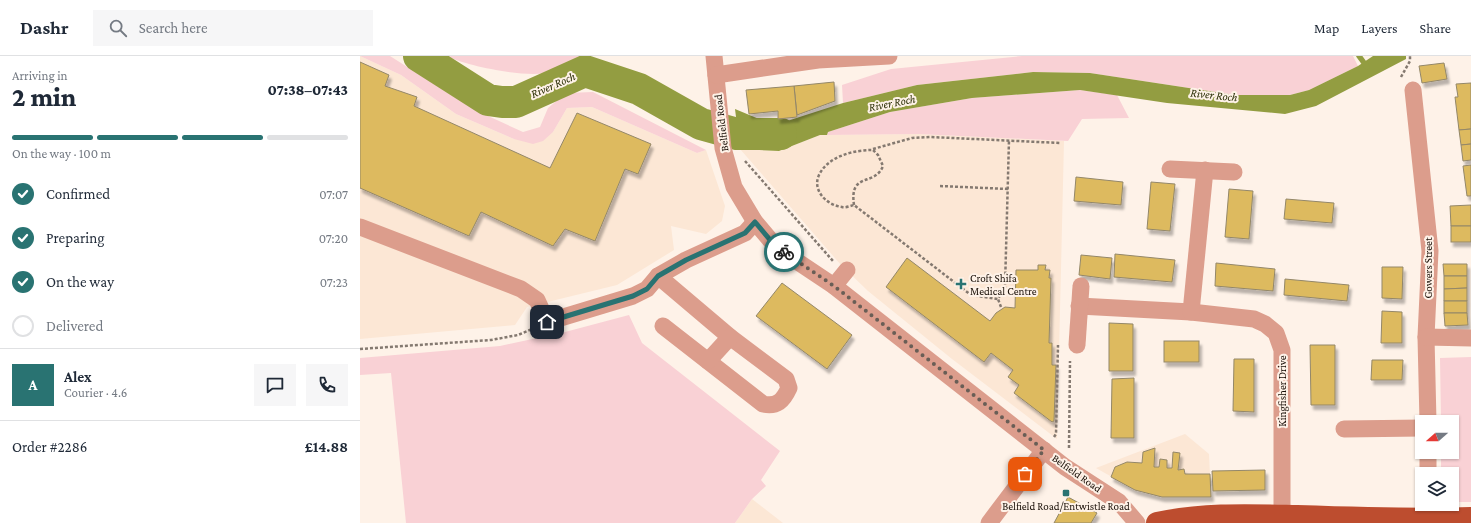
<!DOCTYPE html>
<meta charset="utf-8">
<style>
:root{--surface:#fff;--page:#f6f6f7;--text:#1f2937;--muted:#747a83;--line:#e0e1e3;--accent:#297372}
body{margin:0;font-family:"Crimson Pro",serif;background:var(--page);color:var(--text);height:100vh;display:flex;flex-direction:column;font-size:15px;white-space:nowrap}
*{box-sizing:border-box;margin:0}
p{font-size:13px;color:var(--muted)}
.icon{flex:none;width:22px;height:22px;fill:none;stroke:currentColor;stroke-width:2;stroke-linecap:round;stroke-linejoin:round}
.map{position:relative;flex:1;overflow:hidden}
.sheet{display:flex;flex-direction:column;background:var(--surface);width:360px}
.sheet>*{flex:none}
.needle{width:26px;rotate:249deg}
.fabs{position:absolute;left:1055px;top:359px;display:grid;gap:8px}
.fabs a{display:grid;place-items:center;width:44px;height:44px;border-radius:0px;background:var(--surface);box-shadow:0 1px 3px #0004;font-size:20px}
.pin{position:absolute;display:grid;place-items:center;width:34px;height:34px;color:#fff;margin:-17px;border-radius:8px;box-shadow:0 2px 6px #0006}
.courier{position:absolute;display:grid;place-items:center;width:40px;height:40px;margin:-20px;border:3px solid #297372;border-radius:50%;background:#fff;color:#222;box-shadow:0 1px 5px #0007}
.head em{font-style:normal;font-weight:800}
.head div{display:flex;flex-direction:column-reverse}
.head{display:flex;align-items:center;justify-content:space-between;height:68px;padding:0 12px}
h1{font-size:26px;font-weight:800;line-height:30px}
.bar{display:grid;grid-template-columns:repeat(4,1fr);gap:6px 4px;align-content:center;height:48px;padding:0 12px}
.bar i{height:5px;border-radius:3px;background:var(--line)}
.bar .active{background:var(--accent)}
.bar p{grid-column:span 4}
.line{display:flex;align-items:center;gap:10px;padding:0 12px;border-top:1px solid var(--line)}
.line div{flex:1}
.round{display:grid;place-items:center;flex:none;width:42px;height:42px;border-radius:0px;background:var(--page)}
ol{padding:0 12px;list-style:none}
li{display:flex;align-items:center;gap:12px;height:44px}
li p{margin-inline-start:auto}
li .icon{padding:4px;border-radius:50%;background:var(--accent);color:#fff;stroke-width:4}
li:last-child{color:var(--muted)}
li i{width:22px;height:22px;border:2px solid var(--line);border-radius:50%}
header{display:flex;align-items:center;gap:24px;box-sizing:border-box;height:56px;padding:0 20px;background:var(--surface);border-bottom:1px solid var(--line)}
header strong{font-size:19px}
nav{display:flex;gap:22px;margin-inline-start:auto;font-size:14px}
.search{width:280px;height:36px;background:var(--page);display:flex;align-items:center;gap:10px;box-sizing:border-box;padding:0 14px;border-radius:0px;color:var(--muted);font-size:15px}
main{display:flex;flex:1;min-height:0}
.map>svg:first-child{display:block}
</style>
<header>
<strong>Dashr</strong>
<div class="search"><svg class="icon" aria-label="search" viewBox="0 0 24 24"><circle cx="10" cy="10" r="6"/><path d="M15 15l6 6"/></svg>Search here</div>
<nav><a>Map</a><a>Layers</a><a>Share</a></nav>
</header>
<main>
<section class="sheet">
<div class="head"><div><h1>2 min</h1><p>Arriving in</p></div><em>07:38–07:43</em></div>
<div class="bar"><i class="active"></i><i class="active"></i><i class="active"></i><i></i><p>On the way · 100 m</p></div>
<ol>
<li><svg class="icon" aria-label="check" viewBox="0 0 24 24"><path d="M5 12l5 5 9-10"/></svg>Confirmed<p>07:07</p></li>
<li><svg class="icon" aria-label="check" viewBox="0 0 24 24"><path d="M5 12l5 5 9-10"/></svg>Preparing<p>07:20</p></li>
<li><svg class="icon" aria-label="check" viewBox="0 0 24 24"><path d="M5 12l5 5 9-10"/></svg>On the way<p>07:23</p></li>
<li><i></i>Delivered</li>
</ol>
<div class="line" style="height:72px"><b class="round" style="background:var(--accent);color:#fff">A</b><div><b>Alex</b><p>Courier · 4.6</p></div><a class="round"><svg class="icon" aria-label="chat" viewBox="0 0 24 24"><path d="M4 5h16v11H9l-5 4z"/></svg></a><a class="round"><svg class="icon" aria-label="phone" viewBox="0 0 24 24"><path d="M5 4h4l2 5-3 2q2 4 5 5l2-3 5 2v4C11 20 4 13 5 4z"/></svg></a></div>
<div class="line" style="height:52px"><div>Order #2286</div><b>£14.88</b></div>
</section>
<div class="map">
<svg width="1111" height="467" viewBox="0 0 1111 467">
<defs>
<filter id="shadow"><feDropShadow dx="2.5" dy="4.5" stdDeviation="1" flood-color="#0004"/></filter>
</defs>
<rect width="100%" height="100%" fill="#fef2e8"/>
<g fill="#fce7d5">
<polygon points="0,0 41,19 96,58 154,83 193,76 207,52 232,51 337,97 346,94 365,150 362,165 346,178 311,170 314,194 257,229 167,251 155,269 0,283"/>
<polygon points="559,78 704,85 697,383 592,303 508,235 481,209 380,93 419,95 460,79"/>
<polygon points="825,378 849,398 851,441 802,441 775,434 736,412"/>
<polygon points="392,443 423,467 375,467"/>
</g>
<g fill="#f9d1d5">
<polygon points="0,0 30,0 115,54 163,76 180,71 188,52 206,37 233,36 346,94 337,97 232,51 207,52 193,76 183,85 173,88 154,83 96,58 41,19"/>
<path d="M 86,0 L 221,0 C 212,5 203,12 194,15 C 172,24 107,10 86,0 Z"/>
<polygon points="662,0 993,0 998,10 949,34 930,39 875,39 730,17 673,16 557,29 483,47 482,29 531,13"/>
<polygon points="720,34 757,39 769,62 722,63 708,85 559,78 467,79 468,76 530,56 612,42"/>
<polygon points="269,259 282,287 420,395 401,424 406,430 392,443 375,467 46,467 31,317 0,319 0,302 140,290 205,276"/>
<polygon points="1111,301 1111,446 1092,446 1092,418 1081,418 1081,396 1092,396 1092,366 1081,366 1080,302"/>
</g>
<polygon fill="#939d41" points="1013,0 1046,0 1046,3 956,50 925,58 807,47 720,34 612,42 530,56 468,76 467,79 460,79 419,95 380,93 375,53 399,63 421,67 483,47 557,29 673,16 730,17 875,39 930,39 949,34 998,10"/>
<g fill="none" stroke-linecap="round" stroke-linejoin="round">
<polyline stroke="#939d41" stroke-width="5.5" points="999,0 1007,11"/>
<polyline stroke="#939d41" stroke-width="32" points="59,0 128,44 142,46 156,46 225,15 279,33 341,68 377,78 421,78"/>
</g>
<g fill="#ddba5f" stroke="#938769" filter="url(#shadow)">
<polygon points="0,6 29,19 25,30 57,41 54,50 190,112 217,57 291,88 278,118 265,113 235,185 205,173 193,190 121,156 109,180 0,132"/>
<polygon points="1084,7 1087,23 1062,27 1059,10"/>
<polygon points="474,26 475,45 437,59 434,30"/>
<polygon points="1111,27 1111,73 1099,74 1095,41 1098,41 1096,28"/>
<polygon points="434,30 437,61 418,63 418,55 389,58 386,34"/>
<polygon points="1111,73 1111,88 1101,89 1099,74"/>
<polygon points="1111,88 1111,104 1103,105 1101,89"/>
<polygon points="1111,109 1111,140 1107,140 1103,110"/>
<polygon points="716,121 763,126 761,149 714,145"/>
<polygon points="791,126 815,128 810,175 787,173"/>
<polygon points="869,133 893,135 889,183 865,181"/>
<polygon points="926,143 974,147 972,167 924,163"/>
<polygon points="1111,149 1111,170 1091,170 1090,150"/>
<rect x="1091" y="170" width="20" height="16"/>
<polygon points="755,198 815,204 812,226 754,221"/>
<polygon points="721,199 752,202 750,223 719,219"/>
<polygon points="547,202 630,265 636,257 645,251 655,252 656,214 678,214 678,209 686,209 685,214 690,214 689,222 691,222 689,287 692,287 692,309 696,309 694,365 692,366 654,337 659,329 648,321 653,314 631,297 624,306 526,231"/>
<polygon points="856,207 915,213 913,235 855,230"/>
<polygon points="1083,208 1107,208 1107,220 1084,220"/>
<polygon points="1022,211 1043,211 1042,243 1022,242"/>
<polygon points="1084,220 1107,220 1107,232 1084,233"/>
<polygon points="925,223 989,229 987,245 924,239"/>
<polygon points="422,227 492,279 467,313 396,260"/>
<polygon points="1107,232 1107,245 1084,245 1084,233"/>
<rect x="1084" y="245" width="23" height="12"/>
<polygon points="1022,255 1042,256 1042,287 1021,287"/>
<polygon points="1084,257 1107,257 1108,269 1085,270"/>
<polygon points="749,267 773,268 773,315 749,315"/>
<rect x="804" y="285" width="35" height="21"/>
<polygon points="950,289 975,289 975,349 951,349"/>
<polygon points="874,303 894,303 894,356 873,355"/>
<polygon points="1012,304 1043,304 1042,324 1011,324"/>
<polygon points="774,322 774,382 751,382 752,323"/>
<polygon points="795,392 794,411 799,411 800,403 807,404 807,412 812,412 813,396 820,397 818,414 824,413 825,418 850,418 851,441 802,441 775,434 751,421 755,411 767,406 782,407 783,396"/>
<polygon points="905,414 905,434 853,435 852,415"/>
<polygon points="708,441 737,457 731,467 694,467"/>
</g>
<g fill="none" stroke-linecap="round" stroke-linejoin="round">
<g stroke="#847970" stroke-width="2.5" stroke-dasharray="3 2" stroke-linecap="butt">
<polyline points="1041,21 1050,5 1050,0"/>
<polyline points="513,93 552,82 571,81 700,87"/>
<polyline points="385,105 473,205"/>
<polyline points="580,130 648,133"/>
<path d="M 494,149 C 489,115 515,131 523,110 L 518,99 L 513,94 C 494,94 468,100 459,119 C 452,134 466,149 482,151 C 485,152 490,150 494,149 L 611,239 L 638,243"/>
<polyline points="641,251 638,243 645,231 649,84"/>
<polyline points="0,293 131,284 158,279 172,273"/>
<polyline points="694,381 696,378 698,289"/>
<polyline points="709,392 710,305"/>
</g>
<g stroke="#dc9d8c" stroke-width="17">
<polyline points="354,0 363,92 374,131 395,166 417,192 474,230 705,411 759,446 777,467"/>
<polyline points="356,19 458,4 529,0"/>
<polyline points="1053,34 1070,195 1066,281 1068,366"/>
<polyline points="810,113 874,116"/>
<polyline points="0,171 161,233 177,244 187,266 273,240 287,233 298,220 326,204 385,177 395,166"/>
<path d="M 298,220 L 370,281 L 426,323 L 429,332 C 423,345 417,351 403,348 L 303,270"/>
<polyline points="474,230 487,214"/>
<polyline points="719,250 831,256 894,263 905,268 916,277 922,294 922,460"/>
<polyline points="831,256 845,114"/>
<polyline points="1066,281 1111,282"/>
<polyline points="717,289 721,230"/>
<polyline points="348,305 370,281"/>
<polyline points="984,373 1062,372"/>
<polyline points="1068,418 1068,396"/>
<polyline points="629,467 684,394"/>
</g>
<path stroke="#bd4d2f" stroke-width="22" d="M 797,467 C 843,457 890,459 937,460 C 995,462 1053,464 1111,462"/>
</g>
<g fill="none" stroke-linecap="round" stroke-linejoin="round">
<polyline stroke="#695e56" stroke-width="4" stroke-dasharray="0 7.2" points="424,196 474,230 684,394 665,418"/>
<polyline stroke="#297372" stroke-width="5" points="187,266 273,240 287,233 298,220 326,204 385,177 395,166 417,192 424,196"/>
</g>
<g fill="#297372" stroke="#fef2e8" stroke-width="1.5">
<path d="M599 222h4v4h4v4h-4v4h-4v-4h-4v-4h4z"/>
<rect x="702" y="433" width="8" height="8" rx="2"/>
</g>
<g text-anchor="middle" stroke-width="4" stroke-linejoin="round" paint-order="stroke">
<g font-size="11" fill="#190f07" stroke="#fef2e8">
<text transform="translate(361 67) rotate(-97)" y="4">Belfield Road</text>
<text transform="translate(1068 212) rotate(-90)" y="4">Gowers Street</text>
<text transform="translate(922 335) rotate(-90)" y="4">Kingfisher Drive</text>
<text transform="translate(717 417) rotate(35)" y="4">Belfield Road</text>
</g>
<g font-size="11" fill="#190f07" stroke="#fef2e8" text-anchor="start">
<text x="610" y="226">Croft Shifa<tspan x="610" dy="13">Medical Centre</tspan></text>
<text x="706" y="454" text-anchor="middle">Belfield Road/Entwistle Road</text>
</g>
<g font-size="12" font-style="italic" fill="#2c3007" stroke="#fef2e8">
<text transform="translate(193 29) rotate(-24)" y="4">River Roch</text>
<text transform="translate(854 39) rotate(6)" y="4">River Roch</text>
<text transform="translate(532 47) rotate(-11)" y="4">River Roch</text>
</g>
</g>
</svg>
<div class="fabs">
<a><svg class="needle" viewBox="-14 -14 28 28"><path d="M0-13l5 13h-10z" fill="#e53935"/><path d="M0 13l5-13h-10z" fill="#747a83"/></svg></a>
<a><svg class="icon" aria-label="layers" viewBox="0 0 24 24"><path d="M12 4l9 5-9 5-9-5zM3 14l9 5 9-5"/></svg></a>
</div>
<div class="pin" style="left:665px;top:418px;background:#ea580c"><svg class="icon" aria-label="bag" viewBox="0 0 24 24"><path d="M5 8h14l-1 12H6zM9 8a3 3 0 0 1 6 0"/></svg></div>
<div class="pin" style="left:187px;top:266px;background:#1f2937"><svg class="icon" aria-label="home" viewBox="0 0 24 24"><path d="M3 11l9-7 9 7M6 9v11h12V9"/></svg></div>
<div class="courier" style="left:424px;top:196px"><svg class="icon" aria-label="bike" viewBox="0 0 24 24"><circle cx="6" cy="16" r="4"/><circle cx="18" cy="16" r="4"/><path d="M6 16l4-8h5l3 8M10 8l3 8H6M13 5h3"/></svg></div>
</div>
</main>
